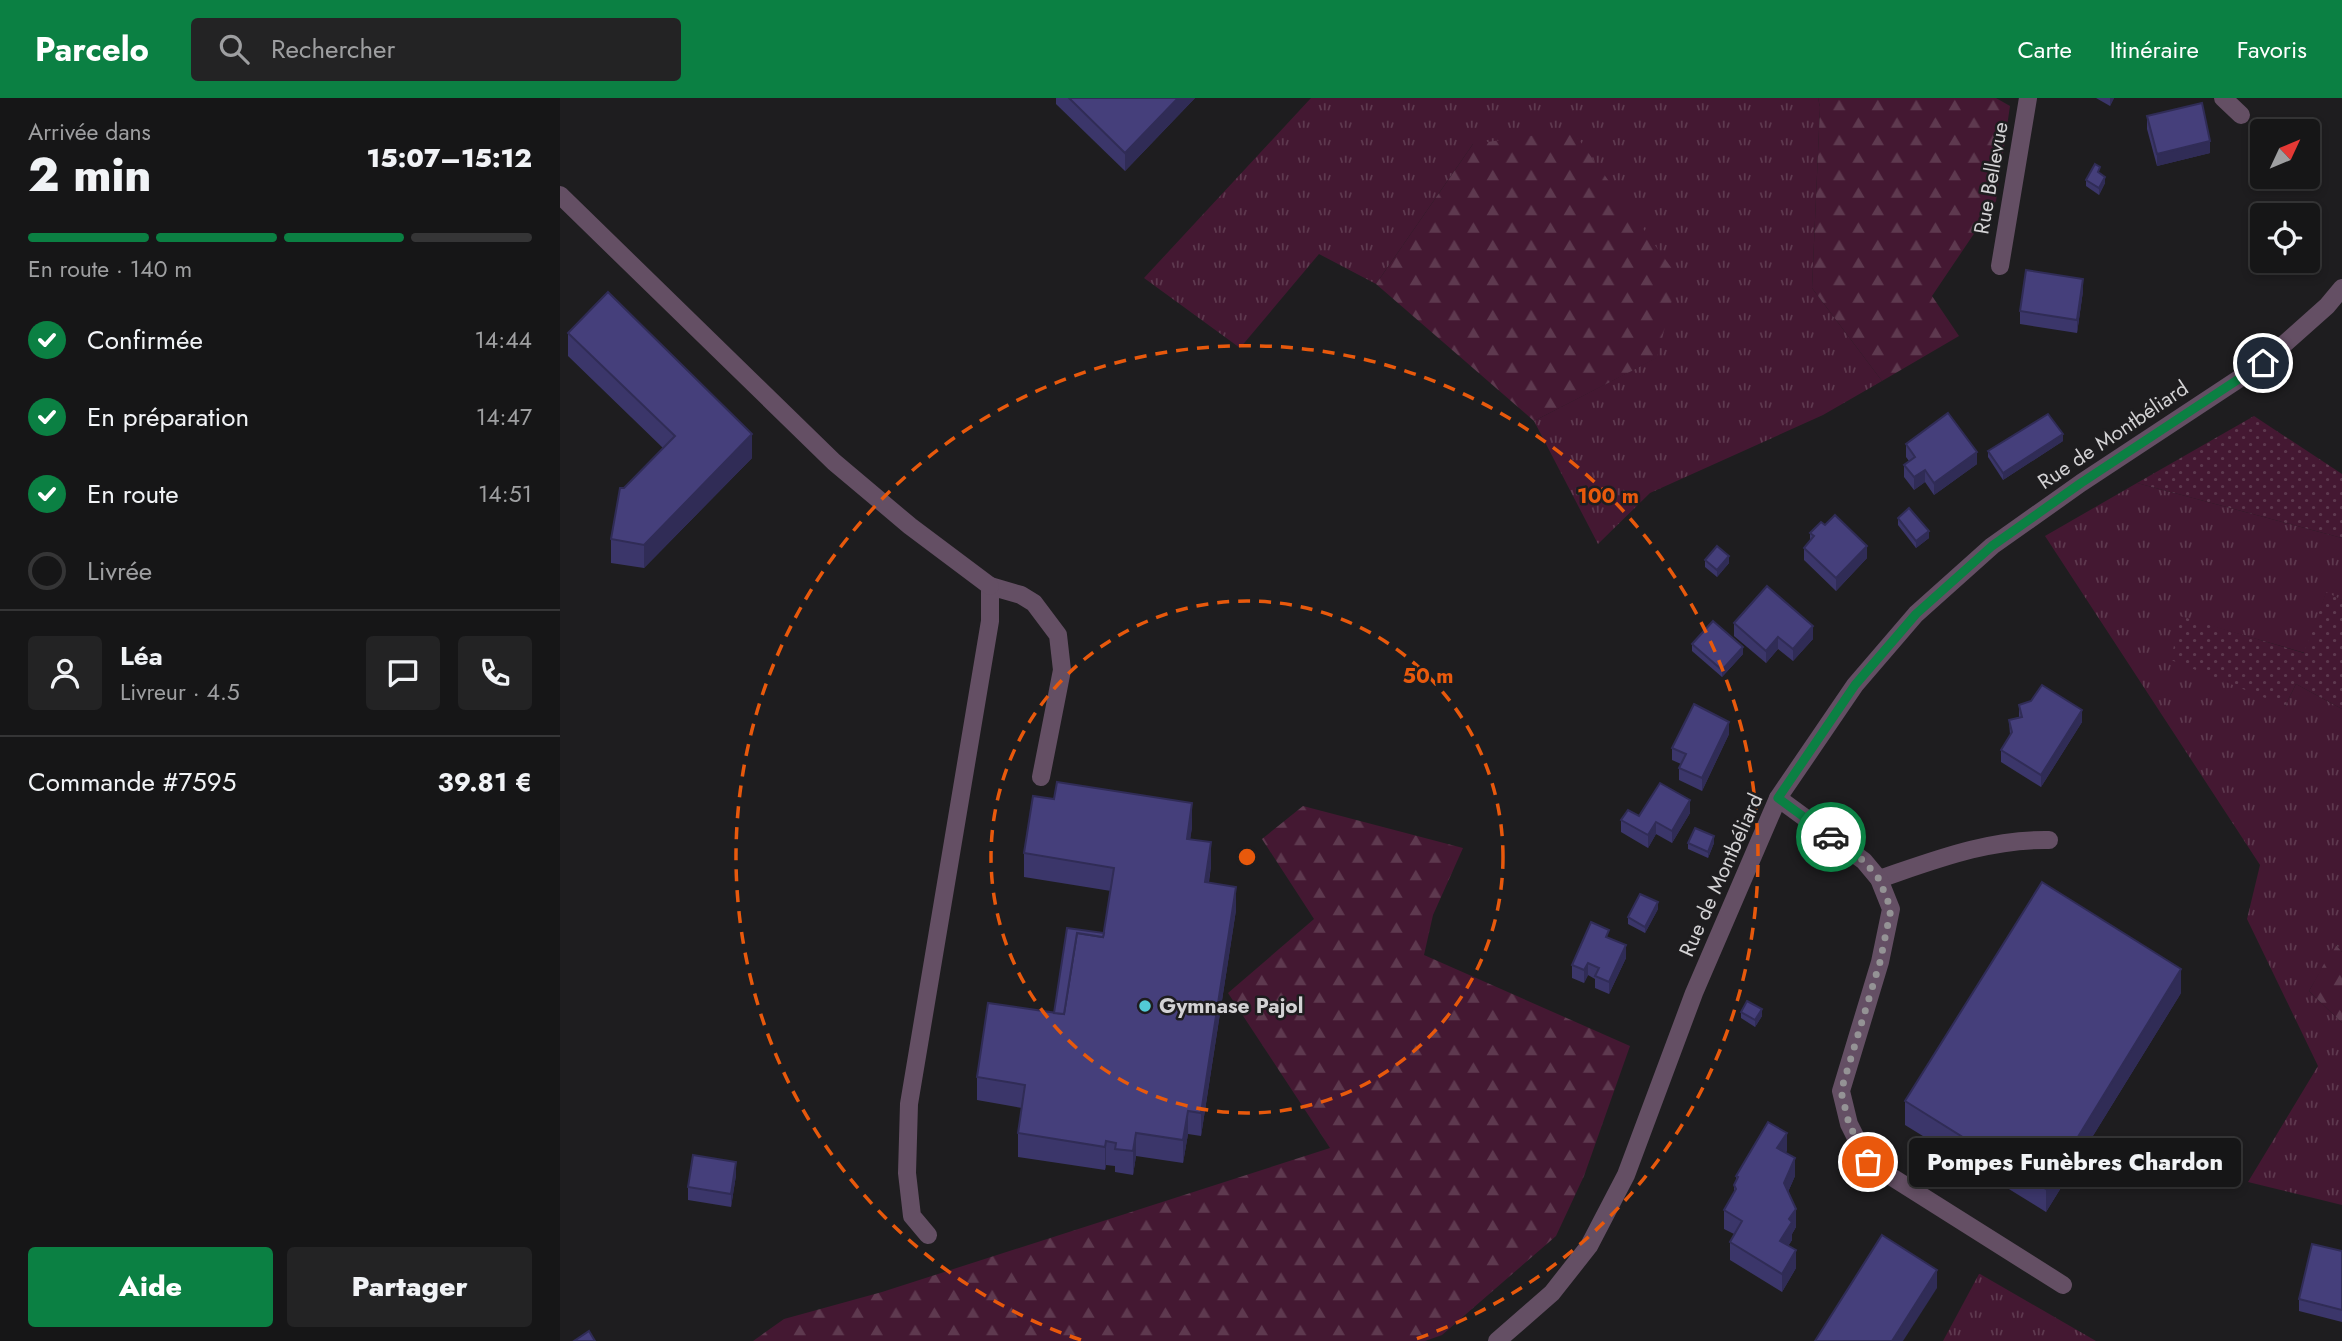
<!DOCTYPE html>
<html lang="fr">
<meta charset="utf-8">
<style>
:root{--surface:#161617;--page:#232324;--text:#f1f3f6;--muted:#9e9fa1;--line:#353536;--accent:#0b8043}
body{margin:0;font-family:Jost,sans-serif;background:var(--page);color:var(--text);height:100vh;display:flex;flex-direction:column;font-size:26px;white-space:nowrap}
*{box-sizing:border-box;margin:0}
p{font-size:23px;color:var(--muted)}
.icon{flex:none;width:38px;height:38px;fill:none;stroke:currentColor;stroke-width:2;stroke-linecap:round;stroke-linejoin:round}
.map{position:relative;flex:1;overflow:hidden}
.sheet{display:flex;flex-direction:column;background:var(--surface);width:560px}
.sheet>*{flex:none}
.needle{width:46px;rotate:46deg}
.controls{position:absolute;left:1690px;top:21px;display:grid;gap:14px}
.controls a{display:grid;place-items:center;width:70px;height:70px;border-radius:7px;background:var(--surface);box-shadow:0 4px 10px #0003,0 0 0 2px var(--line);font-size:35px}
.pin{position:absolute;display:grid;place-items:center;width:60px;height:60px;color:#fff;margin:-30px;border:4px solid #fff;border-radius:50%;box-shadow:0 2px 7px #0007}
.courier{position:absolute;display:grid;place-items:center;width:70px;height:70px;margin:-35px;border:5px solid #0b8043;border-radius:50%;background:#fff;color:#222;box-shadow:0 2px 9px #0007}
.bubble{position:absolute;height:49px;border-radius:7px;background:var(--surface);box-shadow:0 4px 10px #0003,0 0 0 2px var(--line);font-size:23px;font-weight:800;line-height:49px;text-align:center}
.overview em{font-style:normal;font-weight:800}
.overview div{display:flex;flex-direction:column-reverse}
.overview{display:flex;align-items:center;justify-content:space-between;height:119px;padding:0 28px}
h1{font-size:46px;font-weight:800;line-height:52px}
.bar{display:grid;grid-template-columns:repeat(4,1fr);gap:10px 7px;align-content:center;height:84px;padding:0 28px}
.bar i{height:9px;border-radius:5px;background:var(--line)}
.bar .current{background:var(--accent)}
.bar p{grid-column:span 4}
.line{display:flex;align-items:center;gap:18px;padding:0 28px;border-top:2px solid var(--line)}
.line div{flex:1}
.round{display:grid;place-items:center;flex:none;width:74px;height:74px;border-radius:7px;background:var(--page)}
ol{padding:0 28px;list-style:none}
li{display:flex;align-items:center;gap:21px;height:77px}
li p{margin-inline-start:auto}
li .icon{padding:7px;border-radius:50%;background:var(--accent);color:#fff;stroke-width:4}
li:last-child{color:var(--muted)}
li i{width:38px;height:38px;border:4px solid var(--line);border-radius:50%}
.button{display:flex;gap:14px;margin-top:auto;padding:14px 28px}
.button a{flex:1;height:80px;border-radius:7px;background:var(--accent);color:#fff;font-size:28px;font-weight:800;line-height:80px;text-align:center}
.button a+a{background:var(--page);color:var(--text)}
header{display:flex;align-items:center;gap:42px;box-sizing:border-box;height:98px;padding:0 35px;background:var(--accent);color:#fff}
header strong{font-size:33px}
nav{display:flex;gap:38px;margin-inline-start:auto;font-size:24px}
.search{width:490px;height:63px;background:var(--page);display:flex;align-items:center;gap:18px;box-sizing:border-box;padding:0 24px;border-radius:7px;color:var(--muted);font-size:26px}
main{display:flex;flex:1;min-height:0}
.map>svg:first-child{display:block}
</style>
<header>
<strong>Parcelo</strong>
<div class="search"><svg class="icon" aria-label="search" viewBox="0 0 24 24"><circle cx="10" cy="10" r="6"/><path d="M15 15l6 6"/></svg>Rechercher</div>
<nav><a>Carte</a><a>Itinéraire</a><a>Favoris</a></nav>
</header>
<main>
<section class="sheet">
<div class="overview"><div><h1>2 min</h1><p>Arrivée dans</p></div><em>15:07–15:12</em></div>
<div class="bar"><i class="current"></i><i class="current"></i><i class="current"></i><i></i><p>En route · 140 m</p></div>
<ol>
<li><svg class="icon" aria-label="check" viewBox="0 0 24 24"><path d="M5 12l5 5 9-10"/></svg>Confirmée<p>14:44</p></li>
<li><svg class="icon" aria-label="check" viewBox="0 0 24 24"><path d="M5 12l5 5 9-10"/></svg>En préparation<p>14:47</p></li>
<li><svg class="icon" aria-label="check" viewBox="0 0 24 24"><path d="M5 12l5 5 9-10"/></svg>En route<p>14:51</p></li>
<li><i></i>Livrée</li>
</ol>
<div class="line" style="height:126px"><a class="round"><svg class="icon" aria-label="person" viewBox="0 0 24 24"><circle cx="12" cy="8" r="4"/><path d="M4 21q1-7 8-7t8 7"/></svg></a><div><b>Léa</b><p>Livreur · 4.5</p></div><a class="round"><svg class="icon" aria-label="chat" viewBox="0 0 24 24"><path d="M4 5h16v11H9l-5 4z"/></svg></a><a class="round"><svg class="icon" aria-label="phone" viewBox="0 0 24 24"><path d="M5 4h4l2 5-3 2q2 4 5 5l2-3 5 2v4C11 20 4 13 5 4z"/></svg></a></div>
<div class="line" style="height:91px"><div>Commande #7595</div><b>39.81 €</b></div>
<div class="button"><a>Aide</a><a>Partager</a></div>
</section>
<div class="map">
<svg width="1782" height="1243" viewBox="0 0 1782 1243">
<defs>
<pattern id="grass-tufts" width="24" height="20" patternUnits="userSpaceOnUse" patternTransform="scale(1.75)"><rect width="24" height="20" fill="#441832"/><path d="M3 7l-1-3M5 7V3M7 7l1-3M15 17l-1-3M17 17v-4M19 17l1-3" fill="none" stroke="#5e394f"/></pattern>
<pattern id="forest-firs" width="22" height="20" patternUnits="userSpaceOnUse" patternTransform="scale(1.75)"><rect width="22" height="20" fill="#441832"/><path d="M5 1l3.5 6h-7zM16 11l3.5 6h-7z" fill="#5e394f"/></pattern>
<pattern id="park-dots" width="8" height="8" patternUnits="userSpaceOnUse" patternTransform="scale(1.75)"><rect width="8" height="8" fill="#441832"/><path d="M2 2h.1M6 6h.1" fill="none" stroke="#5e394f" stroke-width="1.8" stroke-linecap="round"/></pattern>
</defs>
<rect width="100%" height="100%" fill="#1e1d1f"/>
<g fill="url(#grass-tufts)">
<polygon points="751,0 1258,0 1260,9 1252,190 1322,283 1263,317 1090,395 1038,446 974,323 1096,260 913,46 816,186 759,156 680,250 584,180"/>
<polygon points="1577,385 1782,440 1782,502 1766,495 1745,555 1620,519 1725,608 1736,586 1782,611 1782,854 1776,847 1749,893 1782,925 1782,1107 1688,1084 1758,968 1687,821 1700,767 1485,438"/>
<polygon points="1419,1176 1420,1176 1536,1243 1383,1243"/>
</g>
<g fill="url(#forest-firs)">
<polygon points="1258,0 1436,0 1450,8 1436,103 1372,198 1399,238 1322,283 1252,190 1260,9"/>
<polygon points="1012,32 1118,179 1097,260 974,323 816,186 913,46"/>
<polygon points="743,708 903,750 873,817 864,857 1070,948 1024,1078 996,1138 882,1237 865,1243 193,1243 224,1221 322,1194 770,1050 668,895 754,821 702,741"/>
<polygon points="1775,846 1782,854 1782,925 1749,893"/>
</g>
<g fill="url(#park-dots)">
<polygon points="1694,318 1782,376 1782,440 1577,385"/>
<polygon points="1766,494 1782,502 1782,611 1736,586 1725,608 1611,562 1620,518 1744,555"/>
</g>
<g fill="none" stroke-linecap="round" stroke-linejoin="round">
<g stroke="#644f64" stroke-width="18">
<path d="M 1319,781 C 1375,762 1428,741 1489,742"/>
<polyline points="368,1137 352,1118 347,1075 349,1006 430,523 430,488 461,497 474,505 498,537 502,572 481,679"/>
</g>
<g stroke="#644f64" stroke-width="18">
<polyline points="1663,0 1681,17"/>
<polyline points="0,97 274,364 350,428 430,488"/>
<polyline points="1440,168 1468,0"/>
<polyline points="1218,700 1304,763 1319,781 1331,811 1320,864 1281,993 1289,1026 1308,1064 1503,1187"/>
</g>
<polyline stroke="#644f64" stroke-width="18" points="937,1243 992,1195 1029,1148 1066,1077 1134,895 1218,700 1295,587 1356,516 1432,448 1521,385 1703,265 1767,208 1782,190"/>
</g>
<g fill="#3b366a">
<polygon points="496,0 635,0 565,73 496,6"/>
<polygon points="1536,0 1554,0 1550,8"/>
<polygon points="1587,18 1650,55 1597,68 1587,31"/>
<polygon points="1526,82 1545,85 1539,97 1526,88"/>
<polygon points="1523,193 1517,235 1460,226 1460,213"/>
<polygon points="8,235 192,360 84,470 51,465 51,441 64,390 103,350 8,258"/>
<polygon points="1503,343 1443,382 1428,359 1428,353"/>
<polygon points="1346,346 1417,366 1374,397 1365,384 1354,392 1344,379 1344,367 1349,363 1346,359"/>
<polygon points="1338,420 1369,440 1356,450 1338,427"/>
<polygon points="1250,435 1307,460 1276,493 1244,462 1244,450 1250,443"/>
<polygon points="1145,462 1169,465 1157,479 1145,469"/>
<polygon points="1174,525 1253,541 1233,563 1218,551 1206,565 1174,538"/>
<polygon points="1132,546 1183,556 1162,579 1132,553"/>
<polygon points="1459,607 1522,624 1481,689 1441,664 1441,652 1450,637 1449,622 1459,619"/>
<polygon points="1169,636 1142,693 1119,682 1119,670 1121,666 1112,662 1112,650"/>
<polygon points="1130,715 1112,745 1096,736 1088,750 1061,734 1061,722 1079,718"/>
<polygon points="632,729 630,741 651,768 649,784 676,812 641,1038 628,1036 623,1065 576,1058 573,1077 555,1074 555,1068 546,1067 545,1072 458,1059 458,1035 462,1010 417,1002 417,979 494,915 544,835 551,793 464,779 464,755"/>
<polygon points="1128,745 1154,745 1148,760 1128,751"/>
<polygon points="1098,811 1085,835 1068,826 1068,819"/>
<polygon points="1049,840 1066,860 1049,896 1035,890 1035,881 1028,877 1024,885 1012,880 1012,867"/>
<polygon points="1621,895 1486,1114 1345,1027 1345,1003"/>
<polygon points="1181,914 1202,918 1195,929 1181,920"/>
<polygon points="1227,1053 1225,1055 1235,1078 1228,1094 1236,1129 1232,1136 1232,1142 1228,1148 1236,1170 1222,1194 1170,1162 1170,1144 1174,1136 1164,1131 1164,1112 1174,1096 1174,1087 1176,1083 1176,1078"/>
<polygon points="176,1077 171,1109 128,1102 128,1089"/>
<polygon points="1782,1153 1782,1224 1739,1213 1739,1201"/>
</g>
<g fill="#302c56">
<polygon points="618,0 635,0 565,73 565,55"/>
<polygon points="1550,0 1554,0 1550,8"/>
<polygon points="1650,43 1650,55 1597,68 1597,56"/>
<polygon points="1545,79 1545,85 1539,97 1539,90"/>
<polygon points="1523,181 1523,193 1517,235 1517,222"/>
<polygon points="192,336 192,360 84,470 84,447"/>
<polygon points="1503,336 1503,343 1443,382 1443,375"/>
<polygon points="1417,354 1417,366 1374,397 1374,385"/>
<polygon points="1365,372 1365,384 1354,392 1354,379"/>
<polygon points="1369,433 1369,440 1356,450 1356,443"/>
<polygon points="1307,448 1307,460 1276,493 1276,480"/>
<polygon points="1169,458 1169,465 1157,479 1157,472"/>
<polygon points="1253,528 1253,541 1233,563 1233,551"/>
<polygon points="1218,539 1218,551 1206,565 1206,553"/>
<polygon points="1183,549 1183,556 1162,579 1162,572"/>
<polygon points="1522,612 1522,624 1481,689 1481,677"/>
<polygon points="1169,624 1169,636 1142,693 1142,680"/>
<polygon points="1130,702 1130,715 1112,745 1112,733"/>
<polygon points="632,705 632,729 627,764 627,741"/>
<polygon points="1096,724 1096,736 1088,750 1088,737"/>
<polygon points="1154,738 1154,745 1148,760 1148,754"/>
<polygon points="651,744 651,768 645,807 645,784"/>
<polygon points="676,789 676,812 641,1038 641,1015"/>
<polygon points="1098,804 1098,811 1085,835 1085,829"/>
<polygon points="1066,847 1066,860 1049,896 1049,884"/>
<polygon points="1028,865 1028,877 1024,885 1024,872"/>
<polygon points="1621,871 1621,895 1486,1114 1486,1091"/>
<polygon points="1202,911 1202,918 1195,929 1195,922"/>
<polygon points="628,1013 628,1036 623,1065 623,1042"/>
<polygon points="576,1035 576,1058 573,1077 573,1053"/>
<polygon points="1227,1035 1227,1053 1217,1068 1217,1050"/>
<polygon points="546,1043 546,1067 545,1072 545,1049"/>
<polygon points="1235,1060 1235,1078 1224,1103 1224,1085"/>
<polygon points="176,1064 176,1077 171,1109 171,1096"/>
<polygon points="1236,1111 1236,1129 1232,1136 1232,1142 1220,1161 1220,1143 1229,1121"/>
<polygon points="1236,1152 1236,1170 1222,1194 1222,1176"/>
<polygon points="1377,1172 1377,1190 1343,1243 1332,1243"/>
</g>
<g fill="#453f7b" stroke="#302c56" stroke-width="2">
<polygon points="509,0 618,0 565,55"/>
<polygon points="1642,5 1650,43 1597,56 1587,18"/>
<polygon points="1535,66 1540,69 1538,74 1545,79 1539,90 1526,82"/>
<polygon points="1466,172 1523,181 1517,222 1460,213"/>
<polygon points="48,194 192,336 84,447 51,441 60,390 64,390 115,338 8,235"/>
<polygon points="1388,315 1417,354 1374,385 1365,372 1354,379 1344,367 1355,359 1346,346"/>
<polygon points="1488,316 1503,336 1443,375 1428,353"/>
<polygon points="1349,410 1369,433 1356,443 1338,420"/>
<polygon points="1275,417 1307,448 1276,480 1244,450 1254,438 1250,435 1261,424 1265,427"/>
<polygon points="1157,448 1169,458 1157,472 1145,462"/>
<polygon points="1207,488 1253,528 1233,551 1218,539 1206,553 1174,525"/>
<polygon points="1153,523 1183,549 1162,572 1132,546"/>
<polygon points="1482,587 1522,612 1481,677 1441,652 1452,634 1449,622 1462,619 1459,607 1471,603"/>
<polygon points="1134,606 1169,624 1142,680 1119,670 1126,656 1112,650"/>
<polygon points="497,684 632,705 627,741 651,744 645,784 676,789 641,1015 628,1013 623,1042 576,1035 573,1053 555,1051 556,1045 546,1043 545,1049 458,1035 465,987 417,979 428,905 504,916 517,835 543,839 554,770 464,755 473,698 494,701"/>
<polygon points="1100,685 1130,702 1112,733 1096,724 1088,737 1061,722 1068,712 1079,718"/>
<polygon points="1135,730 1154,738 1148,754 1128,745"/>
<polygon points="1482,784 1621,871 1486,1091 1345,1003"/>
<polygon points="1080,796 1098,804 1085,829 1068,819"/>
<polygon points="1031,824 1049,832 1046,839 1066,847 1049,884 1035,878 1039,870 1028,865 1024,872 1012,867"/>
<polygon points="507,830 544,835 543,839 517,835 504,916 494,915"/>
<polygon points="1187,903 1202,911 1195,922 1181,914"/>
<polygon points="1208,1024 1227,1035 1217,1050 1235,1060 1224,1085 1236,1111 1229,1121 1232,1124 1220,1143 1236,1152 1222,1176 1170,1144 1182,1123 1164,1112 1176,1091 1174,1087 1178,1079 1176,1078"/>
<polygon points="133,1057 176,1064 171,1096 128,1089"/>
<polygon points="1322,1137 1377,1172 1332,1243 1255,1243"/>
<polygon points="1752,1146 1782,1153 1782,1212 1739,1201"/>
<polygon points="29,1233 35,1243 14,1243"/>
</g>
<g fill="none" stroke-linecap="round" stroke-linejoin="round">
<polyline stroke="#949395" stroke-width="7" stroke-dasharray="0 12.6" points="1271,739 1304,763 1319,781 1331,811 1320,864 1281,993 1289,1026 1308,1064"/>
<polyline stroke="#0b8043" stroke-width="9" points="1271,739 1218,700 1295,587 1356,516 1432,448 1521,385 1703,265"/>
</g>
<g fill="none" stroke="#e8590c" stroke-width="3.5" stroke-dasharray="12 9">
<circle cx="687" cy="759" r="256"/>
<path d="M521 1242A511 511 0 1 1 853 1242"/>
</g>
<circle fill="#52cbd7" stroke="#1e1d1f" stroke-width="2.5" cx="585" cy="908" r="7"/>
<g text-anchor="middle" stroke-width="5" stroke-linejoin="round" paint-order="stroke">
<g font-size="21" fill="#d3d2d4" stroke="#1e1d1f">
<text transform="translate(1431 80) rotate(-80)" y="7">Rue Bellevue</text>
<text transform="translate(1553 337) rotate(-34)" y="7">Rue de Montbéliard</text>
<text transform="translate(1161 777) rotate(-66)" y="7">Rue de Montbéliard</text>
</g>
<g font-size="21" font-weight="bold" fill="#d3d2d4" stroke="#1e1d1f" text-anchor="start">
<text x="599" y="915">Gymnase Pajol</text>
</g>
</g>
<circle cx="687" cy="759" r="10" fill="#e8590c" stroke="#1e1d1f" stroke-width="3.5"/>
<g font-size="21" text-anchor="middle" font-weight="bold" fill="#e8590c" stroke="#1e1d1f" stroke-width="5" stroke-linejoin="round" paint-order="stroke">
<text x="1048" y="405">100 m</text>
<text x="868" y="585">50 m</text>
</g>
</svg>
<div class="controls">
<a><svg class="needle" viewBox="-14 -14 28 28"><path d="M0-13l5 13h-10z" fill="#e53935"/><path d="M0 13l5-13h-10z" fill="#9e9fa1"/></svg></a>
<a><svg class="icon" aria-label="locate" viewBox="0 0 24 24"><circle cx="12" cy="12" r="6"/><path d="M12 2v4M12 18v4M2 12h4M18 12h4"/></svg></a>
</div>
<div class="pin" style="left:1308px;top:1064px;background:#ea580c"><svg class="icon" aria-label="bag" viewBox="0 0 24 24"><path d="M5 8h14l-1 12H6zM9 8a3 3 0 0 1 6 0"/></svg></div>
<div class="pin" style="left:1703px;top:265px;background:#1f2937"><svg class="icon" aria-label="home" viewBox="0 0 24 24"><path d="M3 11l9-7 9 7M6 9v11h12V9"/></svg></div>
<div class="courier" style="left:1271px;top:739px"><svg class="icon" aria-label="car" viewBox="0 0 24 24"><path d="M5 17H2v-5l4-1 3-4h7l3 4 3 1v5h-3M9 17h6M6 11h13"/><circle cx="7" cy="17" r="2"/><circle cx="17" cy="17" r="2"/></svg></div>
<div class="bubble" style="left:1349px;top:1040px;width:332px">Pompes Funèbres Chardon</div>
</div>
</main>
